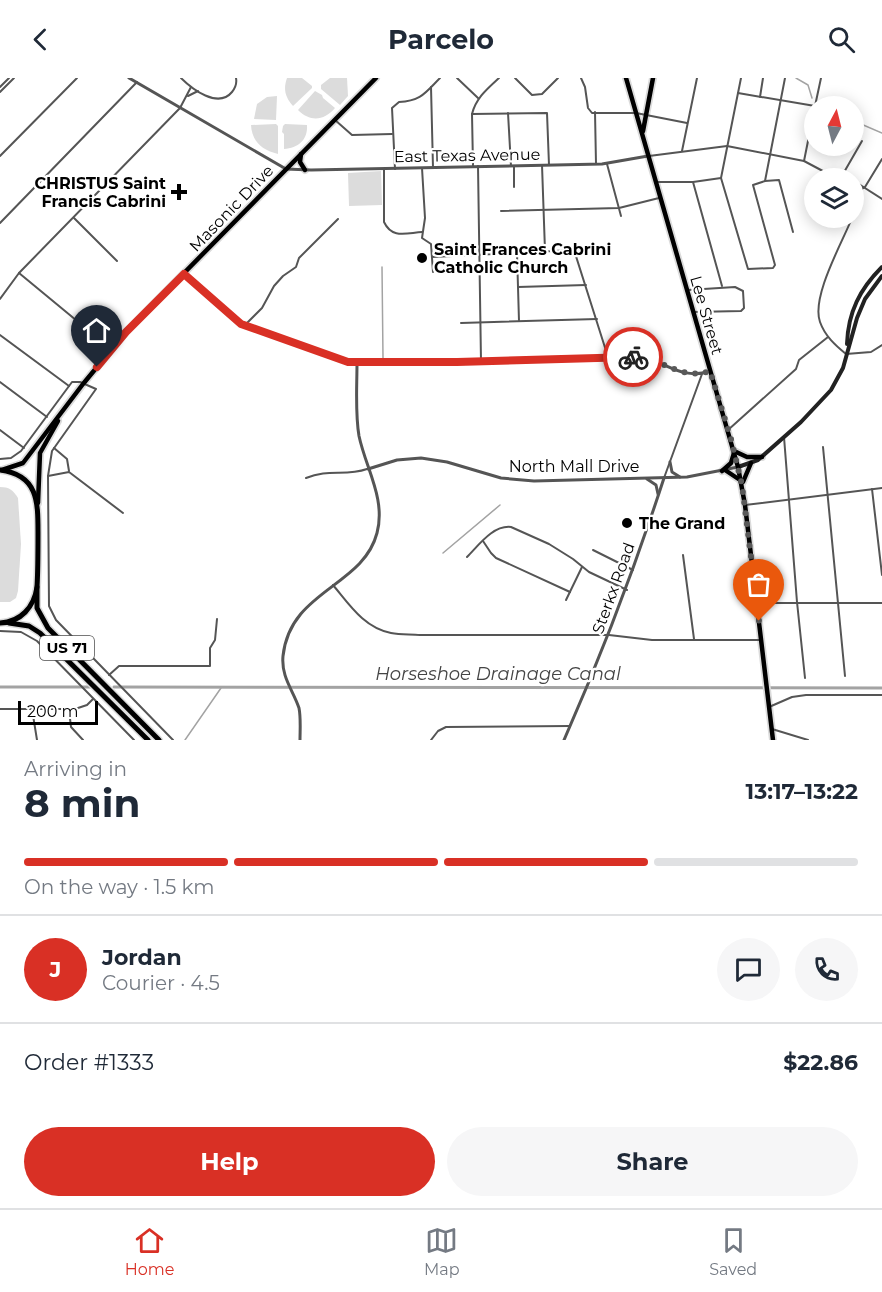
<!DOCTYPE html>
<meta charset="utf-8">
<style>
:root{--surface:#fff;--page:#f6f6f7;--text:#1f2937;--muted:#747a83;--line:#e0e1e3;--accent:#d93025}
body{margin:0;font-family:Montserrat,sans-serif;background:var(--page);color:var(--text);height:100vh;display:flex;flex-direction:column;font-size:22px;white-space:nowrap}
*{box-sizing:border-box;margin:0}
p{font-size:20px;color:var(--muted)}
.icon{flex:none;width:33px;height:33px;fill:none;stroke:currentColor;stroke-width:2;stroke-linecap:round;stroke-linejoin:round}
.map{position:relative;height:662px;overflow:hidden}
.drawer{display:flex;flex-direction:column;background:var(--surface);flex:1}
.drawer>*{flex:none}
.needle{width:39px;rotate:7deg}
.controls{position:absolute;left:804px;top:18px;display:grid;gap:12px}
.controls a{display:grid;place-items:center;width:60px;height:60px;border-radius:50%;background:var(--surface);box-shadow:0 3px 15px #0003;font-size:30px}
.scale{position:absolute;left:18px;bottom:15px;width:80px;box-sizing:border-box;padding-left:6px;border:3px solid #000;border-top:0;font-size:16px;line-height:21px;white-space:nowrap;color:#000;-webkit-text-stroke:4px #fff;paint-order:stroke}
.pin{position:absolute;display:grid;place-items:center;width:51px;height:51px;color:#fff;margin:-62px -26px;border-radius:50% 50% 50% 0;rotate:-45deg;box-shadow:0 0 6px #0007}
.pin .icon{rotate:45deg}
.courier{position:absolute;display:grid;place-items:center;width:60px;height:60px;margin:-30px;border:4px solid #d93025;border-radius:50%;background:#fff;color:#222;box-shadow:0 2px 8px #0007}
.overview em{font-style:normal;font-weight:700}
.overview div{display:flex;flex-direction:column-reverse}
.overview{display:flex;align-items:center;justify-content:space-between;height:102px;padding:0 24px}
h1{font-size:39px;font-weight:700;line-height:45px}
.bar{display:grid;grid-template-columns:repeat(4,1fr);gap:9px 6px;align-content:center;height:72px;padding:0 24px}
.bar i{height:8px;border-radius:4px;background:var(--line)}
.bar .on{background:var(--accent)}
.bar p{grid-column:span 4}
.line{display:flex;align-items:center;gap:15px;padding:0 24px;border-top:2px solid var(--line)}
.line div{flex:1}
.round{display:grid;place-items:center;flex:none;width:63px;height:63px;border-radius:32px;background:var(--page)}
.primary-button{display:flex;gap:12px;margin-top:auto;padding:12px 24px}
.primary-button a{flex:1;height:69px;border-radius:36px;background:var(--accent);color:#fff;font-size:24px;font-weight:700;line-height:69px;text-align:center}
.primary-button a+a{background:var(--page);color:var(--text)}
header{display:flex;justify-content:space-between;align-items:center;height:78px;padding:0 24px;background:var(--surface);font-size:27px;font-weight:700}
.dock{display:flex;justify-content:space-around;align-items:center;height:84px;border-top:2px solid var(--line);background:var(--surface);font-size:16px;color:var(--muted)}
.dock a{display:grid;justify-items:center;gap:3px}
.dock .on{color:var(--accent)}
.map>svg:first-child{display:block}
</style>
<header><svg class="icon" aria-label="back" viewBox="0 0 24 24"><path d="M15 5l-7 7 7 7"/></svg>Parcelo<svg class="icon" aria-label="search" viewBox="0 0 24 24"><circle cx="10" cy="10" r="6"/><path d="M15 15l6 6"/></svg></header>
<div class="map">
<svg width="882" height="662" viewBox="0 0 882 662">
<rect width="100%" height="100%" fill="#fff"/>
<g fill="#dcdcdc">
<path d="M 287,0 L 302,0 L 312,8 L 312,10 L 293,28 C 285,19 283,11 287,0 Z"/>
<polygon points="330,0 347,0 348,18 340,27 321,11 321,7"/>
<path d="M 315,13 L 322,17 L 323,20 L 335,30 C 324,43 310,44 298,32 Z"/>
<polygon points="277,18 276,42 254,41 257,26 267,19"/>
<path d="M 276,46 L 278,48 L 278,76 C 262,72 252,64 251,47 Z"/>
<path d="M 285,46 L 307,47 C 308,62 298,70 284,71 L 284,56 L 282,54 L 283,48 Z"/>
<polygon points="381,93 382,127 349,128 348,95"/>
<path d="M 0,409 C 9,409 13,412 18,420 L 21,466 L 18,513 L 16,520 L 10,524 L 0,524 Z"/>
</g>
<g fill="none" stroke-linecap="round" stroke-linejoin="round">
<g stroke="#a3a3a3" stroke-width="1.5">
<polyline points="796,0 808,7 812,20"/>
<polyline points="854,43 882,55"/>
<polyline points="382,189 383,280"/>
<polyline points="443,475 500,427"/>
<polyline points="185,662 221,610"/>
</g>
<g stroke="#a3a3a3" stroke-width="3">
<polyline points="0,609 90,609"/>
<polyline points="114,609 882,610"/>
</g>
<defs>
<g id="primary">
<polyline points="626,0 738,389 745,427 773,662"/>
<polyline points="643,53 653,0"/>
<polyline points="301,76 300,84 305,92"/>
<polyline points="734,373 747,379 762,379"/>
<polyline points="2,392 23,385 83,306 126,254 376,0"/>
<polyline points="725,392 740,402"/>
<polyline points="722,393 731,385 734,375"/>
<polyline points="743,404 751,385"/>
<polyline points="38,425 40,375 58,343"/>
</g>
<g id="trunk">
<path d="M 0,392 C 39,397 38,425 38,457 C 38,474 38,492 37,509 C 34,529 21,544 0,545"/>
<polyline points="37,509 37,530 48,550 159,662"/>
<polyline points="9,545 29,548 40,555 148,662"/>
</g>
</defs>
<use href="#primary" stroke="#dbdbdb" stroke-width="8"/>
<use href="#trunk" stroke="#dbdbdb" stroke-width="8"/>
<g stroke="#555" stroke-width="2">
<path d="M 181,0 C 192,11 218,31 232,14 C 236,9 237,5 236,0"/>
<polyline points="457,0 478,20"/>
<polyline points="515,0 532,17 542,16 558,0"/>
<polyline points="581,0 585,9 588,30 592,35 636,35 687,45"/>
<polyline points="741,0 721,100 748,191 773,190 775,187 753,107 765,103 785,0"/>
<polyline points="0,9 9,0"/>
<polyline points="431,9 433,90"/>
<polyline points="0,14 14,0"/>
<polyline points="738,15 815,28"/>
<polyline points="188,18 198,13"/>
<polyline points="760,19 763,0"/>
<polyline points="815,28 821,0"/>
<polyline points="595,34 596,86"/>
<polyline points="508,35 511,88"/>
<polyline points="472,36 547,35 549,87"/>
<polyline points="335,42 352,57 392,56"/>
<polyline points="682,73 697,0"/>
<polyline points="0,78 77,0"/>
<polyline points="649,78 727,68 804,83 836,100"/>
<polyline points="804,83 814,33"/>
<polyline points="607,86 621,138"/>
<polyline points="542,87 545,173"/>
<path d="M 473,88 L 472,36 C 476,20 487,11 499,0"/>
<polyline points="478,88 481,283"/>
<polyline points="514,88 514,109"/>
<polyline points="422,90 425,140 422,160 431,166 433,194"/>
<path d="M 395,91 L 392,30 L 399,24 C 421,23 425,15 440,0"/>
<path d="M 384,92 L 384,144 C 392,161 406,155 422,154"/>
<polyline points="850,100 843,96 862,63"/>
<polyline points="765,103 779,102 793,154"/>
<polyline points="854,103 882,121"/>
<polyline points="658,104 693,104 721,100"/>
<polyline points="693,104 722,208"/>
<polyline points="854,115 865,109 882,81"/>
<polyline points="501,133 619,130 659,120"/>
<polyline points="74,140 117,183"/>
<path d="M 852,140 C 842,165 811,219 820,244 C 825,258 835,267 846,276 L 871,274 L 882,267"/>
<polyline points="0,145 137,4"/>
<polyline points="517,175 519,243"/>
<polyline points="432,179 574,172 608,279"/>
<polyline points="19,195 111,271"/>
<polyline points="518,209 586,207"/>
<polyline points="688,212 735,209 743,213 744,230 741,233 693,234"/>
<polyline points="0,221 19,195 180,30 191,9"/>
<polyline points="461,245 597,241"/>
<polyline points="244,248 262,230 274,208 283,198 296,189 299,180 338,141"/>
<polyline points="0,257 69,308"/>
<polyline points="0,304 47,339"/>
<polyline points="0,352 24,370"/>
<polyline points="728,352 796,291 799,282 828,259"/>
<polyline points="784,359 797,524 805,600"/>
<polyline points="823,369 845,598"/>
<polyline points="54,370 67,381 69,393"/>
<polyline points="0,381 11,380 21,373 72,304 80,304 96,311 52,373 48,398 49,528 56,542 173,662"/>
<polyline points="48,398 69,394 123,435"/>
<path d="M 306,400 C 329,390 345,399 367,391"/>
<polyline points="664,400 702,296"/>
<polyline points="872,411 882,497"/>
<polyline points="745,427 882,410"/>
<polyline points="483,463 491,475 496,480 570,514"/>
<polyline points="593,472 633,492"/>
<polyline points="683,477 694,561"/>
<path d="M 467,479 C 479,467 493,447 511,449 L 549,466 L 573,481 L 589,494 L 627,512"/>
<path d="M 333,507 C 349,526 364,550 391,555 C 401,557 411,556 420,557 L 609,557 L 652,562 L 760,562"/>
<polyline points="566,522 582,489"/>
<polyline points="757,525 882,525"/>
<polyline points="0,553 21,554 37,563 134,662"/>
<polyline points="109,597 119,588 210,588 210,570 215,562 217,541"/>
<polyline points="769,629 792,619 806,617 882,617"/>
<polyline points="0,631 75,631 87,627 93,621"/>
<polyline points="32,631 37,662"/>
<polyline points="69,632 71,649 83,662"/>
<polyline points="772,651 808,662"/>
<polyline points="431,662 438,653 446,649 570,648"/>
</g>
<g stroke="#555" stroke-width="3">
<polyline points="129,0 286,91 311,92 602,86 648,78"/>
<path d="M 184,196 L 241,246 L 348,284 L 481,283 L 638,279 C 666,282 680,303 710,293"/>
<polyline points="670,384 672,394 680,399"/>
<polyline points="368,391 397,382 421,380 447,384 501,400 534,403 687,399 738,389"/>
<polyline points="647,401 656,407 658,416"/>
<path d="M 300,662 C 300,652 301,640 299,630 C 293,612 281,599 283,578 C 290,512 363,509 377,455 C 386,421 366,391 359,358 C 355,335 357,309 357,285"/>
<path d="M 564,662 C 602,576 635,489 664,400"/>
</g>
<g stroke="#222" stroke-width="4">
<path d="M 847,266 C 848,234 860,211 882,189"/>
<polyline points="738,389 758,382 801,344 831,312 843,290 857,240 865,221 882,198"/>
</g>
<use href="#primary" stroke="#000" stroke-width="4.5"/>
<use href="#trunk" stroke="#000" stroke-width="5"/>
</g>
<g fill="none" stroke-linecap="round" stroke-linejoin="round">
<path stroke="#595959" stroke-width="6" stroke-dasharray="0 10.8" d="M 633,279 C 663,279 679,303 710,293 L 731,361 L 742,407 L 759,543"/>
<polyline stroke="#d93025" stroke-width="8" points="97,289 126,254 184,196 241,246 348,284 457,284 633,279"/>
</g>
<g fill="#000" stroke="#fff" stroke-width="2">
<path d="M176 105h6v6h6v6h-6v6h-6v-6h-6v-6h6z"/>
<circle cx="422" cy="180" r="6"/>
<circle cx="627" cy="445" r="6"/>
</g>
<g text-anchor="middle" stroke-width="4.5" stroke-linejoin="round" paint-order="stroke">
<rect fill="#fff" stroke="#4c4c4c" stroke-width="1.5" x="40" y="558" width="54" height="24" rx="4.5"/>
<g font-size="15" font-weight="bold" fill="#000">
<text x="67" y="575">US 71</text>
</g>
<g font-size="16" fill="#000" stroke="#fff">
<text transform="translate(467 77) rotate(-1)" y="6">East Texas Avenue</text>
<text transform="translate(231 130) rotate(-46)" y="6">Masonic Drive</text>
<text transform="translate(707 237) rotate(74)" y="6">Lee Street</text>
<text x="574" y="394">North Mall Drive</text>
<text transform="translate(613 510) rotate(-70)" y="6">Sterkx Road</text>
</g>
<g font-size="16" font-weight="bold" fill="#000" stroke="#fff" text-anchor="start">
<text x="166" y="111" text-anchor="end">CHRISTUS Saint<tspan x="166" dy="18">Francis Cabrini</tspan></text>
<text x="434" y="177">Saint Frances Cabrini<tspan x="434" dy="18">Catholic Church</tspan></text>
<text x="639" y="451">The Grand</text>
</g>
<g font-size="18" font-style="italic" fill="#444" stroke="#fff">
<text x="498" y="602">Horseshoe Drainage Canal</text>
</g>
</g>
</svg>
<div class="controls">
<a><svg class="needle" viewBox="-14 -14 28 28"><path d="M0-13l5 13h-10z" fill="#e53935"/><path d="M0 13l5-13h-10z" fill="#747a83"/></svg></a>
<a><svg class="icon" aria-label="layers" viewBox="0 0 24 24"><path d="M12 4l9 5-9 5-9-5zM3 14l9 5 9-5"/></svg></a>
</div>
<div class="scale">200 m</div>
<div class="pin" style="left:759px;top:543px;background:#ea580c"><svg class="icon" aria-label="bag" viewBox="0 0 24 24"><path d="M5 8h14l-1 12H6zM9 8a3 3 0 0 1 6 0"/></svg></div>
<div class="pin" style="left:97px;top:289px;background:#1f2937"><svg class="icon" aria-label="home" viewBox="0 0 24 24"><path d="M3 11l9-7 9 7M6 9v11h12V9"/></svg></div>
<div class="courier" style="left:633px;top:279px"><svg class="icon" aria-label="bike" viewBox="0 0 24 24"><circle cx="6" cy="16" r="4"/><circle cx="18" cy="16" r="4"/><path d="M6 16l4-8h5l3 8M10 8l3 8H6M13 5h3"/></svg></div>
</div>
<section class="drawer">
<div class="overview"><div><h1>8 min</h1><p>Arriving in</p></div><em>13:17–13:22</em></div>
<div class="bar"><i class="on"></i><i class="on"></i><i class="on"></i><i></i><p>On the way · 1.5 km</p></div>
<div class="line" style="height:108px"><b class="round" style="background:var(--accent);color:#fff">J</b><div><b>Jordan</b><p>Courier · 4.5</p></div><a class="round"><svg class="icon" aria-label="chat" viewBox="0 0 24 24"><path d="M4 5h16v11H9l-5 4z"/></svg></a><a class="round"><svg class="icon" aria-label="phone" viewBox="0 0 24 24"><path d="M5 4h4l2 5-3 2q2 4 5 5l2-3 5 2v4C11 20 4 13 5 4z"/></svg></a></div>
<div class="line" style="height:78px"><div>Order #1333</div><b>$22.86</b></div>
<div class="primary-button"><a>Help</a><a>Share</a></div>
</section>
<nav class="dock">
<a class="on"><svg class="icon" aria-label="home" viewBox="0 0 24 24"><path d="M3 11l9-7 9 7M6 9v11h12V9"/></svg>Home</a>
<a><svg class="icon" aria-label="map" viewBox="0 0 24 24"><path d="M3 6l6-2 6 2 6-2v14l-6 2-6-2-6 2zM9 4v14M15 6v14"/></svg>Map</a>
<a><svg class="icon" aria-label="saved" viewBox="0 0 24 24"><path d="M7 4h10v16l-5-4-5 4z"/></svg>Saved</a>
</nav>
